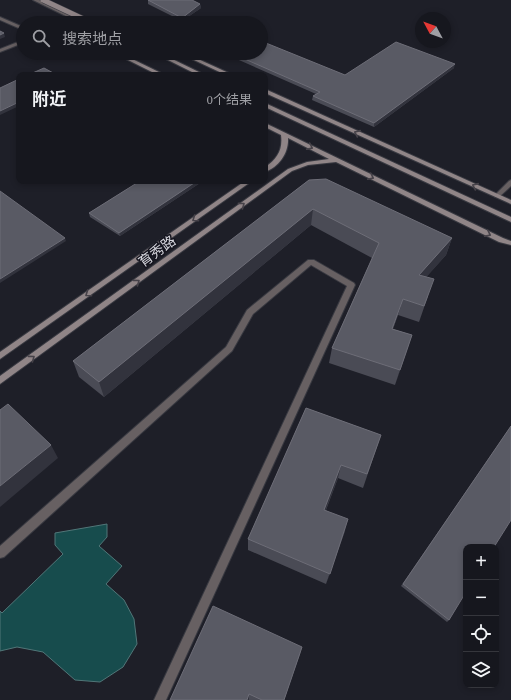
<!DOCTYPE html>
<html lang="zh">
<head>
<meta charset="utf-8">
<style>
	body { margin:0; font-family:"Source Serif 4","Noto Sans SC",serif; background:#23242b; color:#f1f3f6 }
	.controls { position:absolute; right:12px; bottom:12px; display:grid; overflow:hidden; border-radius:8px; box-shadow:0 2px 6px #0003 }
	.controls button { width:36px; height:36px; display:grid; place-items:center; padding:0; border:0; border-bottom:1px solid #35363c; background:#16171e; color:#f1f3f6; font:20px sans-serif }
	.compass { position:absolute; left:415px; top:12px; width:36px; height:36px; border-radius:50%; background:#16171e; box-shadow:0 2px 6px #0003; rotate:311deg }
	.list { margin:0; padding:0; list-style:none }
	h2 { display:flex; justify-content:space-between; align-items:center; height:52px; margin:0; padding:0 16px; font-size:17px }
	h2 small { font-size:13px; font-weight:400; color:#9e9fa4 }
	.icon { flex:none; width:22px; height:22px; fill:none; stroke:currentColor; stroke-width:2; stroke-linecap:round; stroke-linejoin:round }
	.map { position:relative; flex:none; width:511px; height:700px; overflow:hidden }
	.search { position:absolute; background:#16171e; box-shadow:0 2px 6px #0003; left:16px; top:16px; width:252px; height:44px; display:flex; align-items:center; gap:10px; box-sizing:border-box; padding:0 14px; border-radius:22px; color:#9e9fa4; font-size:15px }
	.panel { position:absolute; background:#16171e; box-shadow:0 2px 6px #0003; left:16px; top:72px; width:252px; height:112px; border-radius:8px }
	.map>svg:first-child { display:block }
	.water { fill:#174c4d; stroke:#517678 }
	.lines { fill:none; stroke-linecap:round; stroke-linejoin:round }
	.lane-casing { stroke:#383941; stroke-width:2 }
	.street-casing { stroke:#383941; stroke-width:2 }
	.secondary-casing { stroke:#383941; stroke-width:2 }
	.lane { fill:#676062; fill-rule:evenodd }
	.street { fill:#676062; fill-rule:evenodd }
	.secondary { fill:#908587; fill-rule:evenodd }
	.secondary-bridge-casing { stroke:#383941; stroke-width:6; stroke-linecap:butt }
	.secondary-bridge { stroke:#908587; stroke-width:5 }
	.wall { fill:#4a4b55 }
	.shaded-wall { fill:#32333d }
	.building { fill:#595a64; stroke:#6d6d77 }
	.oneway { stroke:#464249 }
	.labels { text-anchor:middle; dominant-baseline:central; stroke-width:3; stroke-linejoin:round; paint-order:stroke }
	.street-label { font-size:14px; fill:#d7d7de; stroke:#15151f }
</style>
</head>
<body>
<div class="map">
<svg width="511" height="700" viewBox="0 0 511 700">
	<rect width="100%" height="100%" fill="#1e1f28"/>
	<polygon class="water" points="107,524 107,537 99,546 122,566 106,584 124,600 134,619 137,644 123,667 100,682 75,680 43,652 17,647 0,651 0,611 2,613 63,554 55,545 55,533"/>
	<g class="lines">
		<g class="lane-casing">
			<g id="lane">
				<polygon points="0,17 23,27 23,30 0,20"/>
				<polygon points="23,40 23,43 0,52 0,49"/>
				<polygon points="511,180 511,186 499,197 495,197 495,195 509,181"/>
				<polygon points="308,260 314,260 354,283 355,285 166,700 154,700 347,286 311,265 253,314 232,351 4,557 0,558 0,546 226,347 247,310"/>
			</g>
		</g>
		<g class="street-casing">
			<polygon id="street" points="33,0 39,0 76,18 72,19"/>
		</g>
		<g class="secondary-casing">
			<g id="secondary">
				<polygon points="72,17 115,22 117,23 104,23 74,19 72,18"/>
				<polygon points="114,53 120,53 165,75 158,75"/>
				<polygon points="154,53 160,53 205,75 198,75"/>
				<polygon points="179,53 185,53 233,75 226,75"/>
				<polygon points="265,89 511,200 511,204 265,93"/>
				<polygon points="265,103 511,217 511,222 265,107"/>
				<path d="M265,123L503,238L511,241V245L499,242L336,162L308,165L292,171L0,384V376L288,169L307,162L329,159L288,138C289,153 279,167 265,172V167C277,159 283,150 281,135L265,127Z"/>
				<polygon points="245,181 252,181 0,359 0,352"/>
			</g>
		</g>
		<use href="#lane" class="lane"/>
		<use href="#street" class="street"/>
		<use href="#secondary" class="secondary"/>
		<g class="secondary-bridge-casing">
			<polyline id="secondary-bridge" points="43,0 92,23"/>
		</g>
		<use href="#secondary-bridge" class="secondary-bridge"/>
	</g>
	<g class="wall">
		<polygon points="148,0 200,4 201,8 182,21 148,4"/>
		<polygon points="223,53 261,53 345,75 454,68 374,127 312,100 313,96 316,94"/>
		<polygon points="309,180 452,238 446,255 426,277 428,296 419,322 398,315 393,329 412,335 395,385 329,363 332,348 372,258 311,225 104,397 79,377 73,361"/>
		<polygon points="140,181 203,181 120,236 90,217 89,213"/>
		<polygon points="306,408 381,435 363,488 338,478 326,510 345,531 326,584 248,550 248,539"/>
		<polygon points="511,426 449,620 447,622 401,586"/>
		<polygon points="302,647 300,654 284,700 170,700"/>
	</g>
	<g class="shaded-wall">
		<polygon points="200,4 201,8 182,21 182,18"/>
		<polygon points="4,33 5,37 0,39 0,35"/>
		<polygon points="455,64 454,68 374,127 374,123"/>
		<polygon points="19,102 19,106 0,115 0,111"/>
		<polygon points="197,181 203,181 120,236 119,233"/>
		<polygon points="313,209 311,225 104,397 99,382"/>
		<polygon points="65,238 66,241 0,283 0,279"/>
		<polygon points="452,238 446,255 414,291 419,275"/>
		<polygon points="403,299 398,315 387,345 392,329"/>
		<polygon points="412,335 407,351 395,385 400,370"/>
		<polygon points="51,445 58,458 0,507 0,486"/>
		<polygon points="341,465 338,478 321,522 324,510"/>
		<polygon points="348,519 345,531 326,584 330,574"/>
		<polygon points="302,647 300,654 284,700"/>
		<polygon points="249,694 249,700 247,700"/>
	</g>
	<g class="building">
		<polygon points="148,0 192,0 200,4 182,18"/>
		<polygon points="0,31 4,33 0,35"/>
		<polygon points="261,41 345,75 396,42 455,64 374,123 313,96 320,92 231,53 261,53"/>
		<polygon points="44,68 57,75 28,75"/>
		<polygon points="19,79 19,102 0,111 0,88"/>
		<polygon points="326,179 452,238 419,275 434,279 424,306 403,299 392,329 412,335 400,370 332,348 379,243 313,209 99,382 73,361 309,180"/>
		<polygon points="140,181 197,181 119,233 89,213"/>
		<polygon points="0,191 65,238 0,279"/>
		<polygon points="8,404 51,445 0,486 0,410"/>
		<polygon points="306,408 381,435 367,474 341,465 324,510 348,519 330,574 248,539"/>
		<polygon points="511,426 511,520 494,547 466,547 466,592 449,620 403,584"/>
		<polygon points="213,606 302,647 284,700 262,700 249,694 247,700 170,700"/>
	</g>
	<defs><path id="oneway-chevron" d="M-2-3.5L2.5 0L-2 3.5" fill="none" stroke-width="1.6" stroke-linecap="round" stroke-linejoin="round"/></defs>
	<g class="oneway">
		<use href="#oneway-chevron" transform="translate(357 133) rotate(-156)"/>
		<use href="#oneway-chevron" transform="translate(310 147) rotate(26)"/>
		<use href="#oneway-chevron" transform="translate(371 177) rotate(26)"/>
		<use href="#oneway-chevron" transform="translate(475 186) rotate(-156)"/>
		<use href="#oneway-chevron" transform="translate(242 205) rotate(-36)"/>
		<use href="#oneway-chevron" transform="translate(195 219) rotate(145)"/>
		<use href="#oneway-chevron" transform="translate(488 234) rotate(26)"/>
		<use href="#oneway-chevron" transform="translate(137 282) rotate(-36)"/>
		<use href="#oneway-chevron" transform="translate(88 294) rotate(145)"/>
		<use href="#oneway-chevron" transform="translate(32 358) rotate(-36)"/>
	</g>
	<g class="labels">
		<g class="street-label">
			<text transform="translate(157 251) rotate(-36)">育秀路</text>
		</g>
	</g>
</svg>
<div class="controls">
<button>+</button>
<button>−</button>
<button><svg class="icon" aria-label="locate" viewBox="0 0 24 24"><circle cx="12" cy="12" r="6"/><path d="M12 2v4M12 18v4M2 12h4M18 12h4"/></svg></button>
<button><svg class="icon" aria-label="layers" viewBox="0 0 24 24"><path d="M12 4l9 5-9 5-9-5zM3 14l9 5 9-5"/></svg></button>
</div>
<svg class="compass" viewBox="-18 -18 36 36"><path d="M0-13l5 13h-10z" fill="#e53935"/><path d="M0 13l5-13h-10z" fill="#9e9fa4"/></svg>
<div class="search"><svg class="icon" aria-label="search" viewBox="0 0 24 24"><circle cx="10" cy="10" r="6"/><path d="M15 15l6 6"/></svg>搜索地点</div>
<section class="panel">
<h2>附近<small>0个结果</small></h2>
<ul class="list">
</ul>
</section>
</div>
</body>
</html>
